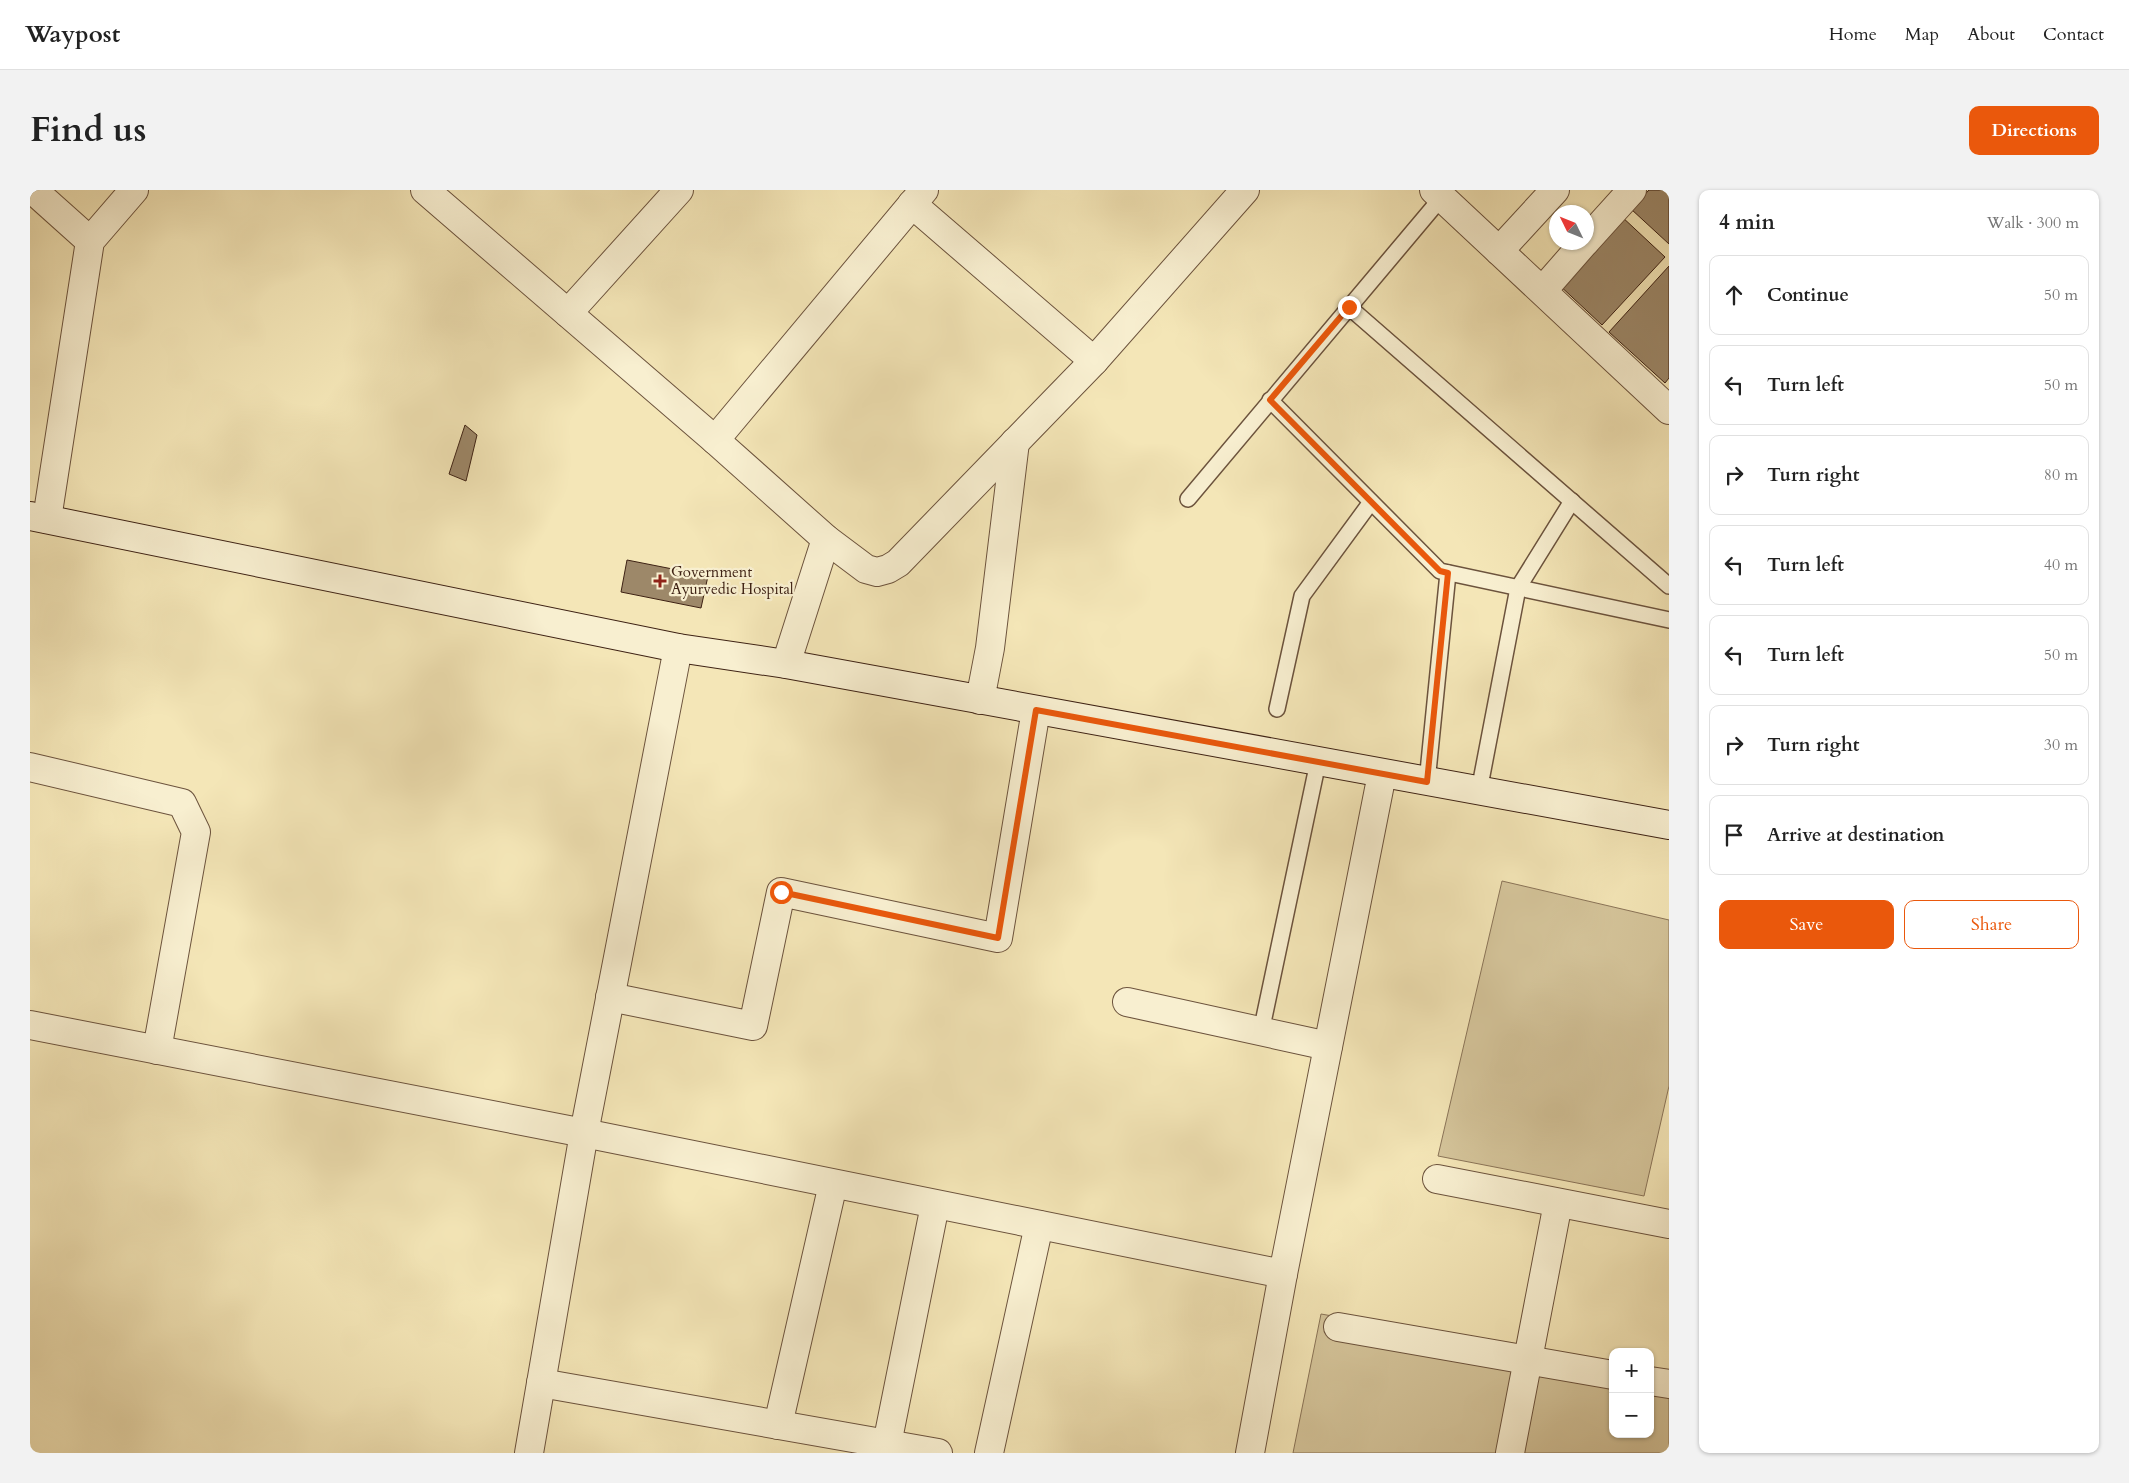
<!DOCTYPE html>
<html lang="en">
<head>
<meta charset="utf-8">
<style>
	body { margin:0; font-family:Cardo,serif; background:#f2f2f2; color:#222 }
	.controls { position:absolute; right:15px; bottom:15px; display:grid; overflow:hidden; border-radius:10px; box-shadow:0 1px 4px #0004 }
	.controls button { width:45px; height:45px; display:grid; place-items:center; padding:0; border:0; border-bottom:1px solid #e0e0e0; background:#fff; color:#222; font:25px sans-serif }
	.compass { position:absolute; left:1519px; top:15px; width:45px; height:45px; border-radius:50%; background:#fff; box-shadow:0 1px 4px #0004; rotate:313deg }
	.stop { position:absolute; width:15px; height:15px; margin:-11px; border:4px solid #ea580c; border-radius:50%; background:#fff }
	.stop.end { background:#ea580c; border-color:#fff; box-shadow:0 1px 5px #0008 }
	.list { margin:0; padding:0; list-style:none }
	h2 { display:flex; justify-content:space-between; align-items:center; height:65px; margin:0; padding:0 20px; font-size:21px }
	h2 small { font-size:16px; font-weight:400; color:#767676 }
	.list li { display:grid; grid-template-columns:32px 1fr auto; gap:15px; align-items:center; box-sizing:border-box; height:80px; margin:0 10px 10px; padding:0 10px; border:1px solid #e0e0e0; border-radius:10px }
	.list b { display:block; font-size:19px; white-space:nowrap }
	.list em { font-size:16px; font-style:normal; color:#767676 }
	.actions { display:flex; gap:10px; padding:15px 20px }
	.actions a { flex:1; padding:11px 0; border:1px solid #ea580c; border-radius:10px; text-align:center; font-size:18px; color:#ea580c }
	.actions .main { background:#ea580c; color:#fff }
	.icon { flex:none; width:28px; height:28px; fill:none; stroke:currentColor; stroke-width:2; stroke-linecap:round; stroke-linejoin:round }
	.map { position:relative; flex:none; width:1639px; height:1263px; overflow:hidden; border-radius:10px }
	header { display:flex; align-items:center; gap:30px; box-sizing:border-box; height:70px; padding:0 25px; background:#fff; border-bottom:1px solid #e0e0e0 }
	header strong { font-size:24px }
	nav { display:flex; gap:28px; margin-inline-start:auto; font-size:18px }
	.intro { display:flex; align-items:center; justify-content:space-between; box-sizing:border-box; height:120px; padding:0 30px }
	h1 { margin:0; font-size:35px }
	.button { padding:12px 22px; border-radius:10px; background:#ea580c; color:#fff; font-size:18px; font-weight:700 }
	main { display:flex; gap:30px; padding:0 30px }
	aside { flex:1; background:#fff; border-radius:10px; box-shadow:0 1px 4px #0004 }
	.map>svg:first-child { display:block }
	.green { fill:#d5c59b; stroke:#8a7458 }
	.building { fill:#9d8869; stroke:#3e2214 }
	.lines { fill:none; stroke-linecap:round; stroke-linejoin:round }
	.lane-casing { stroke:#6c533d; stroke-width:18 }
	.street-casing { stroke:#6c533d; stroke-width:30 }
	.secondary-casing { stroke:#3e2214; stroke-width:30 }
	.lane { stroke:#f8efd0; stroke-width:15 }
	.street { stroke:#f8efd0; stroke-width:28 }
	.secondary { stroke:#f8efd0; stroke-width:28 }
	.route { stroke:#ea580c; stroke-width:6 }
	.poi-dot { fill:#8f2418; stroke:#f8efd0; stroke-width:2 }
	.labels { text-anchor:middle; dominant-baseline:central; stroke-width:4.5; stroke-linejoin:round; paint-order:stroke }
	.poi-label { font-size:15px; fill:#3e2214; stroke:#f8efd0; text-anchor:start }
</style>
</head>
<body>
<header>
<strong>Waypost</strong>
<nav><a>Home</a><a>Map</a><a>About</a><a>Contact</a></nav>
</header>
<div class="intro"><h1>Find us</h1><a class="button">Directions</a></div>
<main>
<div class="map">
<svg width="1639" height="1263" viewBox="0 0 1639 1263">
	<rect width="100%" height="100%" fill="#f4e6b7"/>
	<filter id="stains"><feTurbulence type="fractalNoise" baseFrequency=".004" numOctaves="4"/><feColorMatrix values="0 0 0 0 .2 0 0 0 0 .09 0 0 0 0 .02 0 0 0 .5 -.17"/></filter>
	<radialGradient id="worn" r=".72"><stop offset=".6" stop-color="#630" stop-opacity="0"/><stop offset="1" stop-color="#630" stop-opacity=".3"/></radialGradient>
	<g class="green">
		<polygon points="1472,691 1639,730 1639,896 1614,1006 1408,966"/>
		<polygon points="1291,1124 1583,1175 1583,1244 1620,1244 1620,1181 1639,1184 1639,1263 1263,1263"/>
	</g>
	<g class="building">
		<polygon points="1619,0 1639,0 1639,54 1601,19"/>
		<polygon points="1590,25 1635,67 1572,135 1527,93"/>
		<polygon points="1639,76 1639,188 1635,193 1579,142"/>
		<polygon points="435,235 447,245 436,291 419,284"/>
		<polygon points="597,370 678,386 671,418 591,402"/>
	</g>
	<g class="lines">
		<g class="lane-casing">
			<g id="lane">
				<polyline points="1319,117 1639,396"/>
				<polyline points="1240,210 1410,381 1639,430"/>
				<polyline points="1158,309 1412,7"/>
				<polyline points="1247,519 1272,406 1341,312"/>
				<polyline points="1397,592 1418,383"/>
				<polyline points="1449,601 1488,398 1542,311"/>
				<polyline points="1231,842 1288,572"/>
			</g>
		</g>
		<g class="street-casing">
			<g id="street">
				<polyline points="3,0 60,51"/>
				<polyline points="395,0 685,250 796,349 836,379 847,382 858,379 868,373 1064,171 1215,0"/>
				<polyline points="1404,0 1639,220"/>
				<polyline points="882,14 1064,171"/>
				<polyline points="1556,51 1602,0"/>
				<polyline points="1469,61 1525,0"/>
				<polyline points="1513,100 1555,52"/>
				<polyline points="538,123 649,0"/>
				<polyline points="685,250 894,0"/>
				<polyline points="17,329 60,51 104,0"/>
				<polyline points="756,474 796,349"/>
				<polyline points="950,510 960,458 985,252"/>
				<polyline points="0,577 152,613 166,642 127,860"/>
				<polyline points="580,807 723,836 751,702 968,748 1006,520"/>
				<polyline points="1097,812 1298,856"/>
				<polyline points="0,835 554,943 1253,1084"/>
				<polyline points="1407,989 1639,1034"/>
				<polyline points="1308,1137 1583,1185"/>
				<polyline points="1620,1191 1639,1194"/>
				<polyline points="511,1193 908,1263"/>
				<polyline points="748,1235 803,994"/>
				<polyline points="857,1254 905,1015"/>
				<polyline points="499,1263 554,943 648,458"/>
				<polyline points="959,1263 1009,1035"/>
				<polyline points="1220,1263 1253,1084 1352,584"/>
				<polyline points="1480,1263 1528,1013"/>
			</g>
		</g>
		<g class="secondary-casing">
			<polyline id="secondary" points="0,326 648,458 756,474 1639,635"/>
		</g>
		<use href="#lane" class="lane"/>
		<use href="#street" class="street"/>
		<use href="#secondary" class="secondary"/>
	</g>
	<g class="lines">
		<polyline class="route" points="751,702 968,748 1006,520 1397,592 1418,383 1410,381 1240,210 1319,117"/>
	</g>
	<path class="poi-dot" d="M627.5 383.5h5v5h5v5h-5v5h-5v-5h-5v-5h5z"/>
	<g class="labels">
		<g class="poi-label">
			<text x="641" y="382">Government<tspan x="641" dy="17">Ayurvedic Hospital</tspan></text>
		</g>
	</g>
	<rect width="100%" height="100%" filter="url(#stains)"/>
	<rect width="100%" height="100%" fill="url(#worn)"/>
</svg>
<div class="controls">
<button>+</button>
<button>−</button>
</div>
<svg class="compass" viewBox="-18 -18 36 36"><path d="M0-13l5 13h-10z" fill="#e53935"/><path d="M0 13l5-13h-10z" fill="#767676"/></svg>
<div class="stop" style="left:751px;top:702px"></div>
<div class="stop end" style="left:1319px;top:117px"></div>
</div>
<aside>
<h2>4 min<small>Walk · 300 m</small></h2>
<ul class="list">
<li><svg class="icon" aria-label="ahead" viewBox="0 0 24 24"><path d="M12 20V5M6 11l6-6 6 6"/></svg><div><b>Continue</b></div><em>50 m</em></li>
<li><svg class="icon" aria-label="left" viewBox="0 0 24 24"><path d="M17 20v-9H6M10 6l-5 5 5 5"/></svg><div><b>Turn left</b></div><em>50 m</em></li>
<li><svg class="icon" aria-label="right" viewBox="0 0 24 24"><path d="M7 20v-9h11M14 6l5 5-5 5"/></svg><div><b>Turn right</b></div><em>80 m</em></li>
<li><svg class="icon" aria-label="left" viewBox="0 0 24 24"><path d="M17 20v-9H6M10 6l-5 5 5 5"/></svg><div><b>Turn left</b></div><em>40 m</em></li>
<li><svg class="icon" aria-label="left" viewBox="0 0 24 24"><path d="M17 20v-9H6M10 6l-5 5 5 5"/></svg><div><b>Turn left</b></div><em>50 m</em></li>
<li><svg class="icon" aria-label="right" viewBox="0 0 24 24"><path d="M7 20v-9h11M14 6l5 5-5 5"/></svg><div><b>Turn right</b></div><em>30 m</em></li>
<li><svg class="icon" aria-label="arrive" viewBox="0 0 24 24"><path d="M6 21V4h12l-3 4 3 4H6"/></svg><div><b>Arrive at destination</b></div></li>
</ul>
<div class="actions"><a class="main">Save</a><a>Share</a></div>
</aside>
</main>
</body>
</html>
